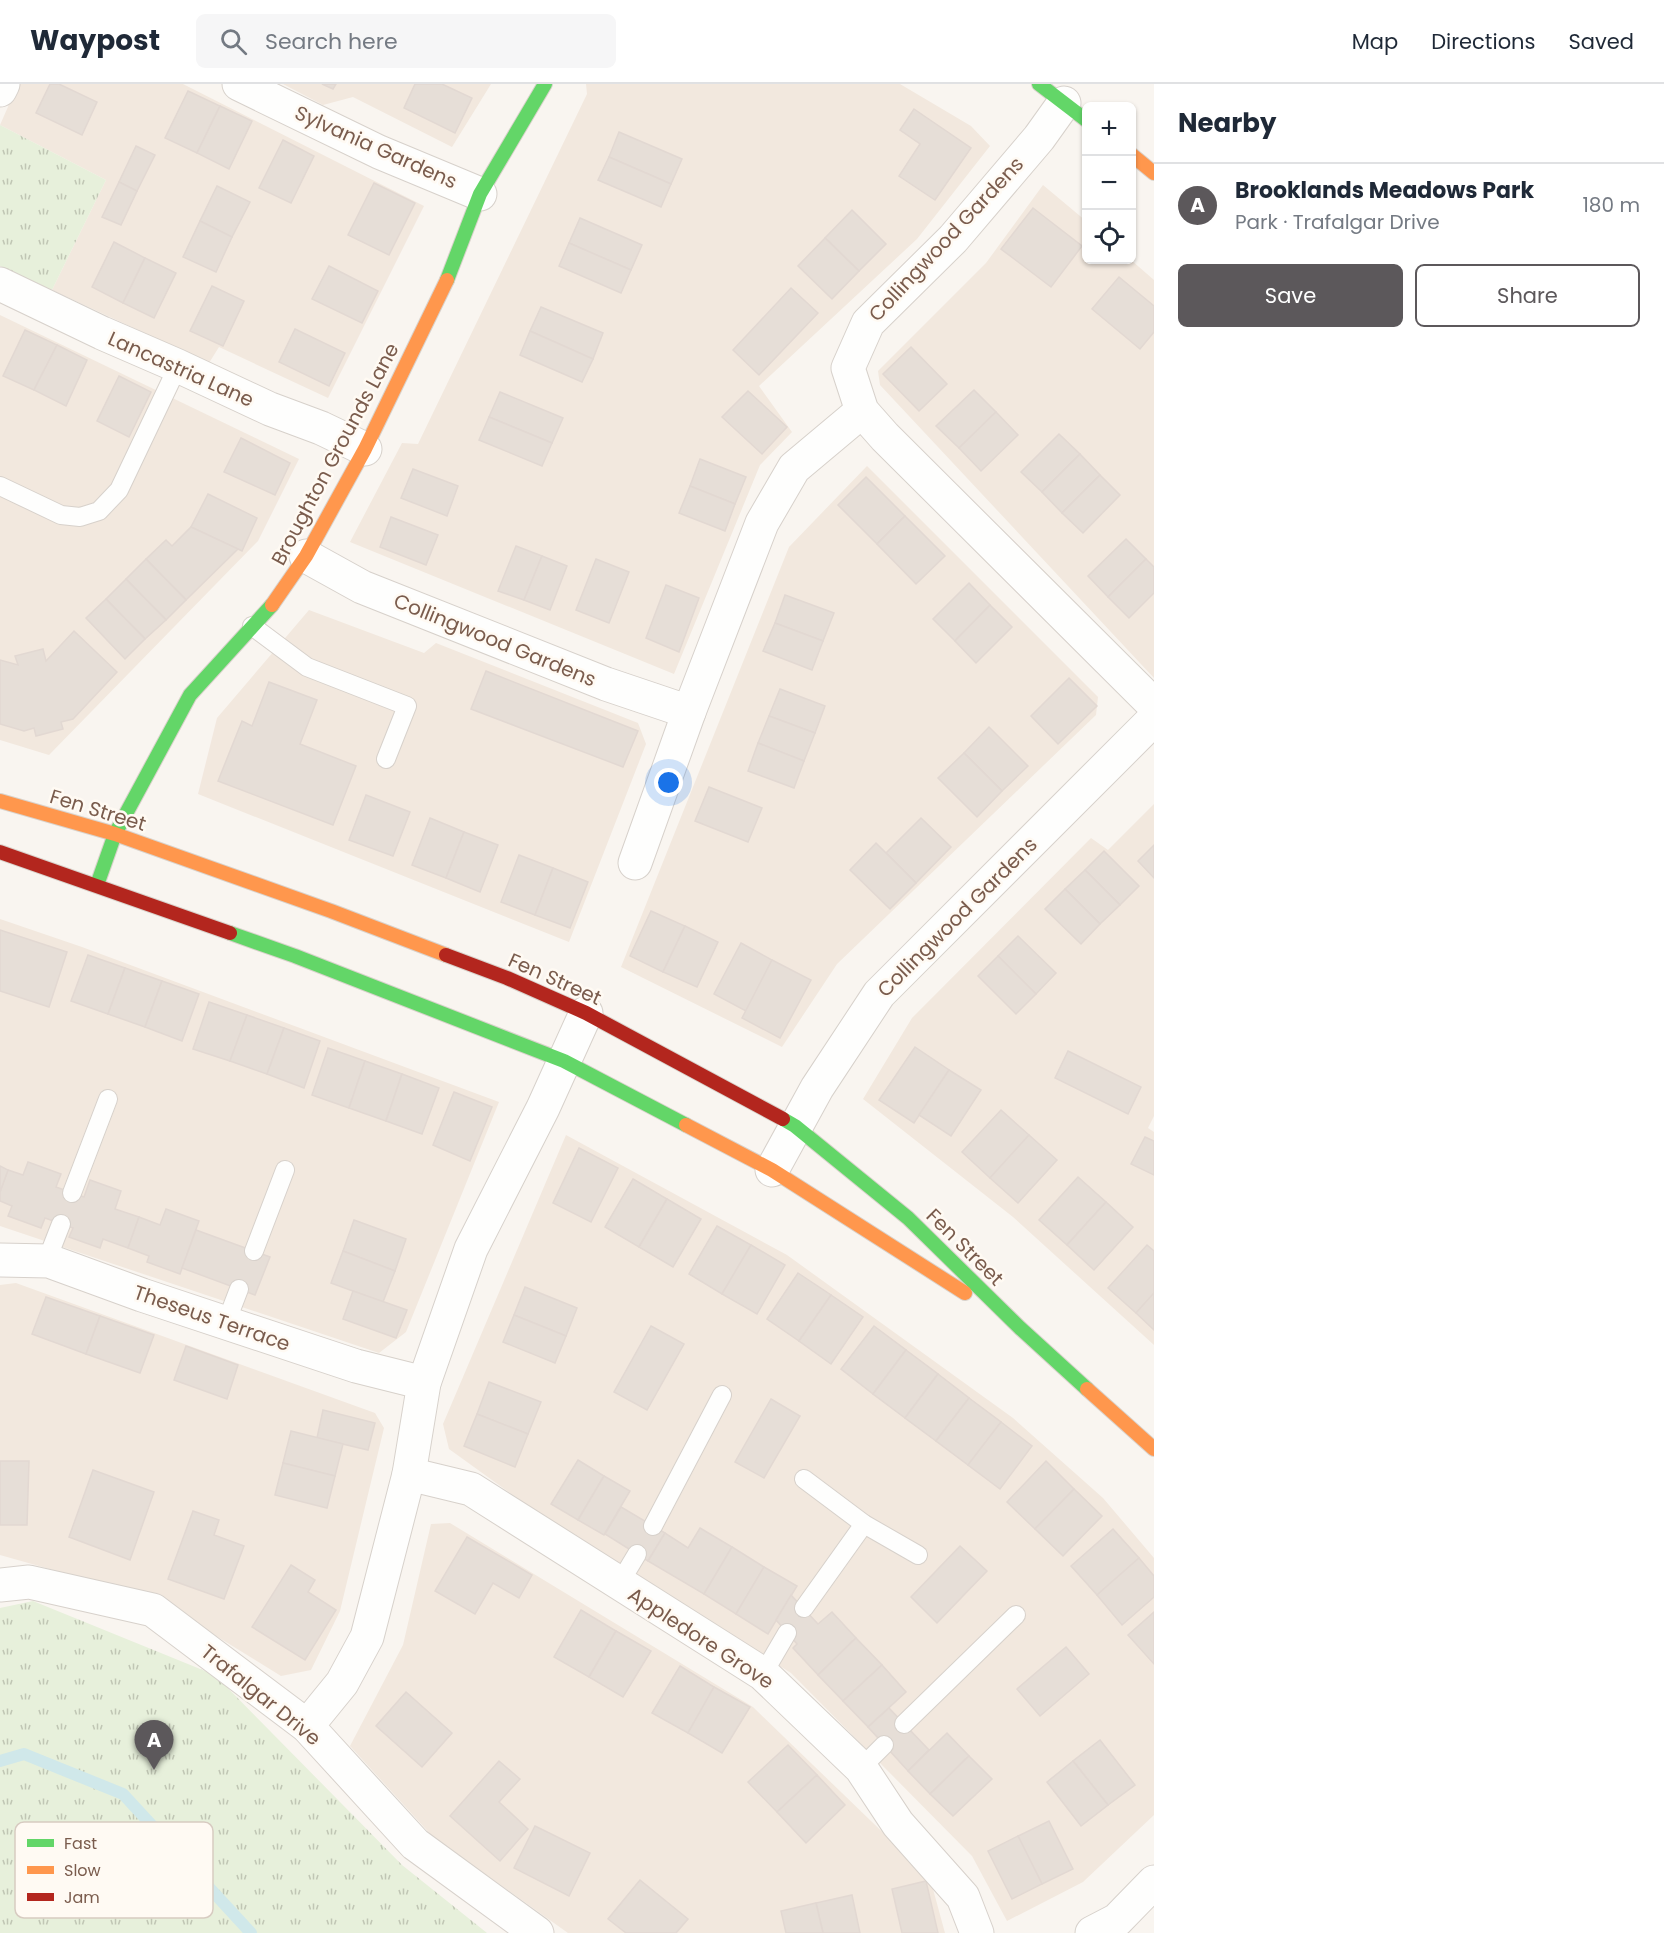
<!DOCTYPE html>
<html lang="en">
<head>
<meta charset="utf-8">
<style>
	body { margin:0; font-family:Poppins,sans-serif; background:#f6f6f7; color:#1f2937 }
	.controls { position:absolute; right:18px; top:18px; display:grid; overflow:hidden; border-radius:9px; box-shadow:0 2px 4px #0004 }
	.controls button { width:54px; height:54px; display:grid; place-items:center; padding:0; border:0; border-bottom:2px solid #e0e1e3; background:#fff; color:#1f2937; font:30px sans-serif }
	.you { position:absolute; left:669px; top:699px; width:21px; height:21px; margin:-15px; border:4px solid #fff; border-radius:50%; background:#1a73e8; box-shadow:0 0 0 9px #1a73e833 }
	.badge { display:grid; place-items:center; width:39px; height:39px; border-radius:50%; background:#5c585b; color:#fff; font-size:20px; font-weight:700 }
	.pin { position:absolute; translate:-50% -50px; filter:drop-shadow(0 2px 3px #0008) }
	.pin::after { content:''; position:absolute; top:32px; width:21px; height:18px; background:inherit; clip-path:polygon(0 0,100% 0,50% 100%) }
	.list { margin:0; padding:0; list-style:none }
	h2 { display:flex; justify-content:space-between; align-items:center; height:78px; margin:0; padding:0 24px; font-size:26px }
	h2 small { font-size:20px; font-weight:400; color:#747a83 }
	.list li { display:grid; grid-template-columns:39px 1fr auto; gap:18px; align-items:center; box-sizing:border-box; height:84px; padding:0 24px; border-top:2px solid #e0e1e3 }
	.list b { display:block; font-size:22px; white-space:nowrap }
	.list p { margin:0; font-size:20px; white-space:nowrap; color:#747a83 }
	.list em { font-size:20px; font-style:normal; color:#747a83 }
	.actions { display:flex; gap:12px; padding:18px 24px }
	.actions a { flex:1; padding:14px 0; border:2px solid #5c585b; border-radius:9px; text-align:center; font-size:21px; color:#5c585b }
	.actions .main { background:#5c585b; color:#fff }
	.icon { flex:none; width:33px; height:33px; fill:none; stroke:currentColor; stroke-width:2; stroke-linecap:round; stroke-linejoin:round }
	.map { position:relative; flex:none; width:1154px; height:1849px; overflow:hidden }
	header { display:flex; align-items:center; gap:36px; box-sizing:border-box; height:84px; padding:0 30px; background:#fff; border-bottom:2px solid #e0e1e3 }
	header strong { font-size:28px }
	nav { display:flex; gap:33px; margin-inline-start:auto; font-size:21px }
	.search { width:420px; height:54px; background:#f6f6f7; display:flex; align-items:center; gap:15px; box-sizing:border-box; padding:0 21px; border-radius:9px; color:#747a83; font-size:22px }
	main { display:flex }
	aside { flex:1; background:#fff }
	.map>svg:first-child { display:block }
	.residential { fill:#f2e8de }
	.park { fill:url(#park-tufts) }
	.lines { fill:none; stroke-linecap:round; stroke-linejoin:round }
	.stream { stroke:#d0e8ea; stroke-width:12 }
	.building { fill:#e6ded7; stroke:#e2d8d2; stroke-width:1.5 }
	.lane-casing { stroke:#d7d1cb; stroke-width:20 }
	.street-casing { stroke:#d7d1cb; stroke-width:35 }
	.fast-casing { stroke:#d9d2cb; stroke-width:16 }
	.slow-casing { stroke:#d9d2cb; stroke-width:16 }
	.jam-casing { stroke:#d9d2cb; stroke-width:16 }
	.lane { stroke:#fefefd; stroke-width:18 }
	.street { stroke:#fefefd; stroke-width:33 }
	.fast { stroke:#63d668; stroke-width:14 }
	.slow { stroke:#ff974d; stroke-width:14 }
	.jam { stroke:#b3261e; stroke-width:14 }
	.labels { text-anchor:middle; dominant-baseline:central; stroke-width:5; stroke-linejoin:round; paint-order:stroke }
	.street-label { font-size:20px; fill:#7a5c4d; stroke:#fffaf3 }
	.key { fill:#fffaf3; stroke:#d7cbc1; stroke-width:1.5 }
	.key-label { font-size:16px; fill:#7a5c4d }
</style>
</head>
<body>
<header>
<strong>Waypost</strong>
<div class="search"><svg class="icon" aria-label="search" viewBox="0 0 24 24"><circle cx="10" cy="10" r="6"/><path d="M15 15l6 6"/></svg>Search here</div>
<nav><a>Map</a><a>Directions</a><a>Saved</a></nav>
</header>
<main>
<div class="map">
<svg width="1154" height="1849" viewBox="0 0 1154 1849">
	<defs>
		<pattern id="park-tufts" width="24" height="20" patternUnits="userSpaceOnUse" patternTransform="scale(1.5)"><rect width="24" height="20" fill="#e7f0db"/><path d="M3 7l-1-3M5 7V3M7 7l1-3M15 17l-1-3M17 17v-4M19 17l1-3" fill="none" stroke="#c0c6b4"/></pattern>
	</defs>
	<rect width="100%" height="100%" fill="#f9f5f0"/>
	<g class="residential">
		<polygon points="18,0 183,0 424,122 328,314 219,263 209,279 52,206 106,96 0,41"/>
		<polygon points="283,0 491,0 452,63 353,13 323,21"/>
		<polygon points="586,0 900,0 971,42 990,62 917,155 759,302 792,348 760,381 674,590 350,458 402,359 418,360 587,10"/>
		<polygon points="1043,101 1086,137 1086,176 1131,176 1154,196 1154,594 880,301 878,287 986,179"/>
		<polygon points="0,231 299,375 258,457 49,671 0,656"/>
		<polygon points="867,382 1098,613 1096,631 837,880 782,963 621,883 789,463"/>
		<polygon points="309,526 424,569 436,559 638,639 646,660 569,858 198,710 217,634"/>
		<polygon points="1154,720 1154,1032 1148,1044 1154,1048 1154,1261 1013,1133 863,1015 912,934 1091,754 1108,766"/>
		<polygon points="0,835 82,863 499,1018 406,1248 379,1269 0,1142"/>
		<polygon points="566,1051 787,1171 1013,1334 1103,1414 1154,1474 1154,1731 1083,1798 1007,1837 972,1772 791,1589 546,1435 449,1365 443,1340"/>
		<polygon points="16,1199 375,1329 384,1344 340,1527 311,1586 281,1592 156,1515 0,1471 0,1201"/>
		<polygon points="450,1439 753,1623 930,1794 945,1849 568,1849 433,1753 350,1662 403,1561 431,1440"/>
	</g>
	<g class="park">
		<polygon points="0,41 106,96 52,206 0,182"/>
		<polygon points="33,1517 215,1591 402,1781 487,1849 0,1849 0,1524"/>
	</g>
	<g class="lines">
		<polyline class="stream" points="0,1677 24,1670 123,1710 251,1849"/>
	</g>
	<g class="building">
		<polygon points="50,0 59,0 97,18 82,51 36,29"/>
		<polygon points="322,0 336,0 333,5"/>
		<polygon points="415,0 442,0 472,14 455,49 404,24"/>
		<polygon points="188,7 220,22 197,69 165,54"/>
		<polygon points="220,22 252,37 229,85 197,69"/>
		<polygon points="914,25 971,64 935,116 899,92 920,60 900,46"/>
		<polygon points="619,48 682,75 671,100 609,73"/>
		<polygon points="283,56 314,72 291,119 259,104"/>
		<polygon points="136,62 155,71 137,107 119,98"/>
		<polygon points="609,73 671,100 661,123 598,96"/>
		<polygon points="119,98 137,107 121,141 102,133"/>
		<polygon points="374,99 415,119 389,171 348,151"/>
		<polygon points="217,102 250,118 232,153 200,137"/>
		<polygon points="1033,124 1082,162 1051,203 1001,165"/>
		<polygon points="852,126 886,160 859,187 825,154"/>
		<polygon points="580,134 642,161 631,186 569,159"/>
		<polygon points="200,137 232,153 216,188 183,173"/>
		<polygon points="825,154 859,187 832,215 798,182"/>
		<polygon points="114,158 145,174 123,219 92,203"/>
		<polygon points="569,159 631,186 621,209 559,182"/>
		<polygon points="145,174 176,189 154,234 123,219"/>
		<polygon points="329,182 378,207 362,239 312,215"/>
		<polygon points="1119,193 1154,222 1154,248 1140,265 1092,225"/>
		<polygon points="212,202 244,217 223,262 190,247"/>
		<polygon points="791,204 818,229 759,291 733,266"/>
		<polygon points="541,223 603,249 593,275 530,247"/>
		<polygon points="295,245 345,269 329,302 279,278"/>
		<polygon points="25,246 57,261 34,306 3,292"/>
		<polygon points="530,247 593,275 582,298 520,271"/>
		<polygon points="57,261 87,276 66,322 34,306"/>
		<polygon points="911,263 947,300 919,327 883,290"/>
		<polygon points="119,292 151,308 129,353 97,337"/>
		<polygon points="974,306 996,328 959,364 936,342"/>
		<polygon points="748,307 787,343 762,370 722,333"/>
		<polygon points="500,308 563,334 552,359 489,333"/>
		<polygon points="996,328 1018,351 981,387 959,364"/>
		<polygon points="489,333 552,359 542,382 479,356"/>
		<polygon points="1059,350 1080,370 1042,408 1021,388"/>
		<polygon points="241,354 290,379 275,411 224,388"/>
		<polygon points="1080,370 1100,391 1062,429 1042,408"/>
		<polygon points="700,375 746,393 735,420 690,402"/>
		<polygon points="413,385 458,402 447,432 401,414"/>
		<polygon points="1100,391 1120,411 1083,449 1062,429"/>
		<polygon points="866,393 905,432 877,460 838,421"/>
		<polygon points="690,402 735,420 725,447 679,429"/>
		<polygon points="208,410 257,434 242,467 191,443"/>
		<polygon points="905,432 945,472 916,500 877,460"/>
		<polygon points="391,433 438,451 426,481 380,463"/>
		<polygon points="191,443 238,465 186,516 146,475 166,456 172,462"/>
		<polygon points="1126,455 1146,475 1108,513 1088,492"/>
		<polygon points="516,462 542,472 524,516 498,507"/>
		<polygon points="542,472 567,482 550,526 524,516"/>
		<polygon points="146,475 186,516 166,536 126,495"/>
		<polygon points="596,475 629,488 609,539 576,526"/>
		<polygon points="1146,475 1154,483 1154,509 1129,534 1108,513"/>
		<polygon points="126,495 166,536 145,555 106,515"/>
		<polygon points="969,499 990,521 955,557 933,535"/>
		<polygon points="666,501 699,514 679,568 646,554"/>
		<polygon points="785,511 834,529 823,557 775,539"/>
		<polygon points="106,515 145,555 125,575 86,534"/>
		<polygon points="990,521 1012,543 976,579 955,557"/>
		<polygon points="775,539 823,557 812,586 763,567"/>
		<polygon points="74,547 117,588 73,635 61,638 63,645 36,652 34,644 24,647 0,640 0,576 18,581 15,572 43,565 46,577"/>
		<polygon points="486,587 638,647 623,683 471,625"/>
		<polygon points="1069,594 1097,622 1058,660 1031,632"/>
		<polygon points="269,598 317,616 300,660 356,682 333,741 218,697 242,637 252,642"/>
		<polygon points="780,605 825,622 815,649 769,632"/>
		<polygon points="769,632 815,649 804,677 758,659"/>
		<polygon points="989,643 1028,682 1002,707 964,669"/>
		<polygon points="758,659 804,677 794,704 748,687"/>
		<polygon points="964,669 1002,707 977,733 938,694"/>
		<polygon points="709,703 762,724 748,758 695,737"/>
		<polygon points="366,711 410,728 393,772 349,756"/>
		<polygon points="430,734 464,748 446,794 412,781"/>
		<polygon points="921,734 951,763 916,799 886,769"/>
		<polygon points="464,748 498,761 480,808 446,794"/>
		<polygon points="876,759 916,799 890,825 850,786"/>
		<polygon points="1154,761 1154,794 1138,777"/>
		<polygon points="1104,767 1139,802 1120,821 1085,786"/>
		<polygon points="519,771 553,784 535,831 501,818"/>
		<polygon points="553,784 588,798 570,844 535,831"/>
		<polygon points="1085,786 1120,821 1100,840 1065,805"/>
		<polygon points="1065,805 1100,840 1081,860 1045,825"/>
		<polygon points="651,827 685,842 663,888 630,872"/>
		<polygon points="685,842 718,858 697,903 663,888"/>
		<polygon points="0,846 67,868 49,923 0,907"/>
		<polygon points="1018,852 1056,889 1036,910 998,872"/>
		<polygon points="741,859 772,876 746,927 714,910"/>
		<polygon points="88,871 125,884 108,930 71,917"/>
		<polygon points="998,872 1036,910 1016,930 978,892"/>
		<polygon points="772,876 811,896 780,954 742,934"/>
		<polygon points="125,884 162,897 145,943 108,930"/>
		<polygon points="162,897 199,910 182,957 145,943"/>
		<polygon points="209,918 247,931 230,977 193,965"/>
		<polygon points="247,931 284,944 267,990 230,977"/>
		<polygon points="284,944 320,957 304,1004 267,990"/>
		<polygon points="915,963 949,986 914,1039 879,1016"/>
		<polygon points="328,964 365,977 349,1024 312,1011"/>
		<polygon points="1068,967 1141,1003 1128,1030 1055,994"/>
		<polygon points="365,977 402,990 386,1037 349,1024"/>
		<polygon points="949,986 981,1006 951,1052 919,1031"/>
		<polygon points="402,990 439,1004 422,1050 386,1037"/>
		<polygon points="454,1008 492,1023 470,1077 433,1061"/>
		<polygon points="1001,1026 1029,1051 990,1094 962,1068"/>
		<polygon points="1029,1051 1057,1076 1018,1119 990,1094"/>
		<polygon points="1145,1053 1154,1057 1154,1091 1131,1080"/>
		<polygon points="579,1064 618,1084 591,1138 553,1119"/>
		<polygon points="28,1078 61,1090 56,1103 84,1113 90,1096 121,1107 115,1125 139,1133 128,1164 103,1155 100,1164 69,1153 73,1144 45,1134 41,1144 8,1132 12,1122 0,1117 0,1108 8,1086 23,1091"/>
		<polygon points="0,1082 8,1086 0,1108"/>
		<polygon points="1078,1093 1106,1118 1067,1161 1039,1136"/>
		<polygon points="633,1095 667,1115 639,1163 605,1143"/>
		<polygon points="667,1115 701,1135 673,1183 639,1163"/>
		<polygon points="1106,1118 1133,1143 1094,1186 1067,1161"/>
		<polygon points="166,1125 199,1137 180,1190 147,1178 149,1172 128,1164 139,1133 160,1141"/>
		<polygon points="354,1136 406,1155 395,1187 343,1167"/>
		<polygon points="717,1142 751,1161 722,1210 689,1190"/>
		<polygon points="196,1146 270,1173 255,1211 182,1184"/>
		<polygon points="751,1161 785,1181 757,1230 722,1210"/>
		<polygon points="1147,1161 1154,1167 1154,1209 1136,1229 1108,1204"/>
		<polygon points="343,1167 395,1187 383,1218 331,1199"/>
		<polygon points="798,1189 831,1211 799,1257 767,1235"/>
		<polygon points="525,1203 577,1224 566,1252 514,1231"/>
		<polygon points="353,1207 407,1226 396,1254 343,1235"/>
		<polygon points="1154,1209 1154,1246 1136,1229"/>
		<polygon points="831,1211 863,1233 831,1280 799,1257"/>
		<polygon points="46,1213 100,1232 86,1270 32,1250"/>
		<polygon points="514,1231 566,1252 555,1279 503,1258"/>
		<polygon points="100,1232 154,1251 140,1289 86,1270"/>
		<polygon points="651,1242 684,1260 647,1326 614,1308"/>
		<polygon points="874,1242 906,1266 873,1310 841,1285"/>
		<polygon points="186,1262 238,1281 227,1315 174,1296"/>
		<polygon points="906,1266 938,1290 905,1334 873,1310"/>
		<polygon points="938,1290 969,1314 936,1357 905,1334"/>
		<polygon points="489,1298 541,1318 528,1350 477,1330"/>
		<polygon points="969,1314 1001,1338 968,1381 936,1357"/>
		<polygon points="771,1315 800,1332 764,1394 735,1378"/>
		<polygon points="323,1326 375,1339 368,1366 317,1354"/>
		<polygon points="477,1330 528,1350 515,1383 464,1362"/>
		<polygon points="1001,1338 1032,1362 1000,1405 968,1381"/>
		<polygon points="291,1347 343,1360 335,1392 283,1379"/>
		<polygon points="578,1376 604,1392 578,1436 551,1420"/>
		<polygon points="0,1377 29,1377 27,1441 0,1441"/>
		<polygon points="1046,1377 1074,1405 1035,1445 1007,1418"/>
		<polygon points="283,1379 335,1392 327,1424 275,1411"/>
		<polygon points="93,1386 154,1408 130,1476 69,1453"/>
		<polygon points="604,1392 630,1407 604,1451 578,1436"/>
		<polygon points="1074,1405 1102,1432 1063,1472 1035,1445"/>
		<polygon points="621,1423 665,1449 648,1477 605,1450"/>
		<polygon points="193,1427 219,1436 214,1451 244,1462 224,1515 168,1495"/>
		<polygon points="700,1444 732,1463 704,1510 648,1477 665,1449 688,1464"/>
		<polygon points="1113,1445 1139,1474 1097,1511 1071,1482"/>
		<polygon points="467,1453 532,1491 519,1514 493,1499 475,1530 435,1507"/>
		<polygon points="960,1462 987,1487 937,1539 911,1513"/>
		<polygon points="732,1463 764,1483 736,1530 704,1510"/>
		<polygon points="1139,1474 1154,1492 1154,1513 1122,1541 1097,1511"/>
		<polygon points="291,1481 315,1496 308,1508 336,1526 305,1576 252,1543"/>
		<polygon points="764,1483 797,1502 768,1550 736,1530"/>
		<polygon points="791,1511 818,1540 832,1528 856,1554 818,1591 793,1564 797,1560 776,1536"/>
		<polygon points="581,1526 616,1547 589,1593 554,1573"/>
		<polygon points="1154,1528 1154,1580 1128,1551"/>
		<polygon points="616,1547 651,1567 623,1613 589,1593"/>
		<polygon points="856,1554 882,1581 843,1617 818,1591"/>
		<polygon points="1066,1563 1089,1590 1040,1632 1017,1605"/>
		<polygon points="882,1581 906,1608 868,1643 843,1617"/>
		<polygon points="680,1582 714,1603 688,1649 652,1629"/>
		<polygon points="714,1603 750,1623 722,1669 688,1649"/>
		<polygon points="406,1608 452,1649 422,1683 376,1642"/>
		<polygon points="889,1624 929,1666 908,1687 868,1643"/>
		<polygon points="947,1649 969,1672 930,1710 908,1687"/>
		<polygon points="1100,1656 1135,1701 1108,1721 1073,1677"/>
		<polygon points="788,1661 817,1691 777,1728 748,1698"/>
		<polygon points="969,1672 992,1695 953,1732 930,1710"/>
		<polygon points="499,1677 520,1695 499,1718 528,1745 500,1777 450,1732"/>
		<polygon points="1073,1677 1108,1721 1081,1742 1047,1698"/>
		<polygon points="817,1691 845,1721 806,1759 777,1728"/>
		<polygon points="1049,1737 1073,1785 1042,1800 1018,1752"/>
		<polygon points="535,1742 590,1769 569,1812 514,1784"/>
		<polygon points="1018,1752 1042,1800 1012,1815 988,1767"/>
		<polygon points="640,1796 688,1835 676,1849 626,1849 608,1835"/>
		<polygon points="926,1797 938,1849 902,1849 892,1805"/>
		<polygon points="852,1811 860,1849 823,1849 816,1819"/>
		<polygon points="816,1819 823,1849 786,1849 781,1827"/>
	</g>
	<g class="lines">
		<g class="lane-casing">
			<g id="lane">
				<polyline points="0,402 61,431 80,433 99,427 119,406 178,282"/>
				<polyline points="252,542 307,583 407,622 386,675"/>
				<polyline points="72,1109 108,1015"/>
				<polyline points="254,1167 285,1086"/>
				<polyline points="49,1177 52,1163 61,1140"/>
				<polyline points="226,1239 239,1205"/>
				<polyline points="804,1395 864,1440 918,1471"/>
				<polyline points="653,1442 722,1311"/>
				<polyline points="619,1500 637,1470"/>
				<polyline points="804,1524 864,1440"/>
				<polyline points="763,1590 787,1549"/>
				<polyline points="904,1640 1016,1531"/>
				<polyline points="861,1684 884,1661"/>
			</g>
		</g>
		<g class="street-casing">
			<g id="street">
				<polyline points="239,0 379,68 480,110"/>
				<polyline points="0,6 3,0"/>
				<polyline points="1064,19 1039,54 953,155 868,239 848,284 862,327 885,353 1154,621"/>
				<polyline points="0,200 102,249 178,282 270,325 321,344 365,365"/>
				<polyline points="306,472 362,503 606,600 689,628"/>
				<polyline points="635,779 689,628 762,439 794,384 862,327"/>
				<polyline points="772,1086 817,1004 879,910 1154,635"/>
				<polyline points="0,1176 49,1177 142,1211 356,1282 424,1299"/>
				<polyline points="409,1390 471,1405 763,1590 861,1684 898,1740 963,1813 977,1849"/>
				<polyline points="0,1501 29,1498 153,1526 307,1642 415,1760 537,1849"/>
				<polyline points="307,1642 342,1599 367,1553 409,1390 424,1299 471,1165 543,1024 586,929"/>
				<polyline points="1092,1849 1117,1836 1154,1798"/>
			</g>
		</g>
		<g class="fast-casing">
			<g id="fast">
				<polyline points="1039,0 1086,36"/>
				<polyline points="447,196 480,110 545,0"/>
				<polyline points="97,801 115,750 190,611 272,521"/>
				<polyline points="230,849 295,872 564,977 686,1041"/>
				<polyline points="783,1035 795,1042 908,1134 1020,1244 1087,1305"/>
			</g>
		</g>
		<g class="slow-casing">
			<g id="slow">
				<polyline points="1132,71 1154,89"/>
				<polyline points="272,521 306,472 365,365 447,196"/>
				<polyline points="0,717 115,750 331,827 446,871"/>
				<polyline points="686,1041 772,1086 965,1209"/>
				<polyline points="1087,1305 1154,1365"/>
			</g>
		</g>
		<g class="jam-casing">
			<g id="jam">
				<polyline points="0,768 230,849"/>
				<polyline points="446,871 507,894 586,929 783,1035"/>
			</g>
		</g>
		<use href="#lane" class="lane"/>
		<use href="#street" class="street"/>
		<use href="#fast" class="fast"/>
		<use href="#slow" class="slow"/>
		<use href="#jam" class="jam"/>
	</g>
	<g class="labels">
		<g class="street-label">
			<text transform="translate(376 63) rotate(24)">Sylvania Gardens</text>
			<text transform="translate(946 155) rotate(-47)">Collingwood Gardens</text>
			<text transform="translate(181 285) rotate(24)">Lancastria Lane</text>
			<text transform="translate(335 370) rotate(-62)">Broughton Grounds Lane</text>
			<text transform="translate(495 556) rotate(22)">Collingwood Gardens</text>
			<text transform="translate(98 726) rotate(17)">Fen Street</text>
			<text transform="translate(957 833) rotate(-45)">Collingwood Gardens</text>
			<text transform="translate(555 895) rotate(24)">Fen Street</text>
			<text transform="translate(965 1163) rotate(45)">Fen Street</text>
			<text transform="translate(212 1234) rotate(19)">Theseus Terrace</text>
			<text transform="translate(701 1554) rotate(33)">Appledore Grove</text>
			<text transform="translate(261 1611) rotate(39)">Trafalgar Drive</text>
		</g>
	</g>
	<rect x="15" y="1738" width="198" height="96" rx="9" class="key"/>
	<rect x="27" y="1755" width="27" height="8" fill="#63d668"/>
	<rect x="27" y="1782" width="27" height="8" fill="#ff974d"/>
	<rect x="27" y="1809" width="27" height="8" fill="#b3261e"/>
	<g class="key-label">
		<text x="64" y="1765">Fast</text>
		<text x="64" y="1792">Slow</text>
		<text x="64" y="1819">Jam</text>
	</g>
</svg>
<div class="controls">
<button>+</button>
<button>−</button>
<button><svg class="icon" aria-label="locate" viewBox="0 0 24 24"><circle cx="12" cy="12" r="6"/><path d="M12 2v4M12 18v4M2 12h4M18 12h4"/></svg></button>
</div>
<div class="you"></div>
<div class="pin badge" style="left:154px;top:1686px">A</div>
</div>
<aside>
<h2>Nearby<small></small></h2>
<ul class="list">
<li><span class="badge">A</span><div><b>Brooklands Meadows Park</b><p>Park · Trafalgar Drive</p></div><em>180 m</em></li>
</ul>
<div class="actions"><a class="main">Save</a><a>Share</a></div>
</aside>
</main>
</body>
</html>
